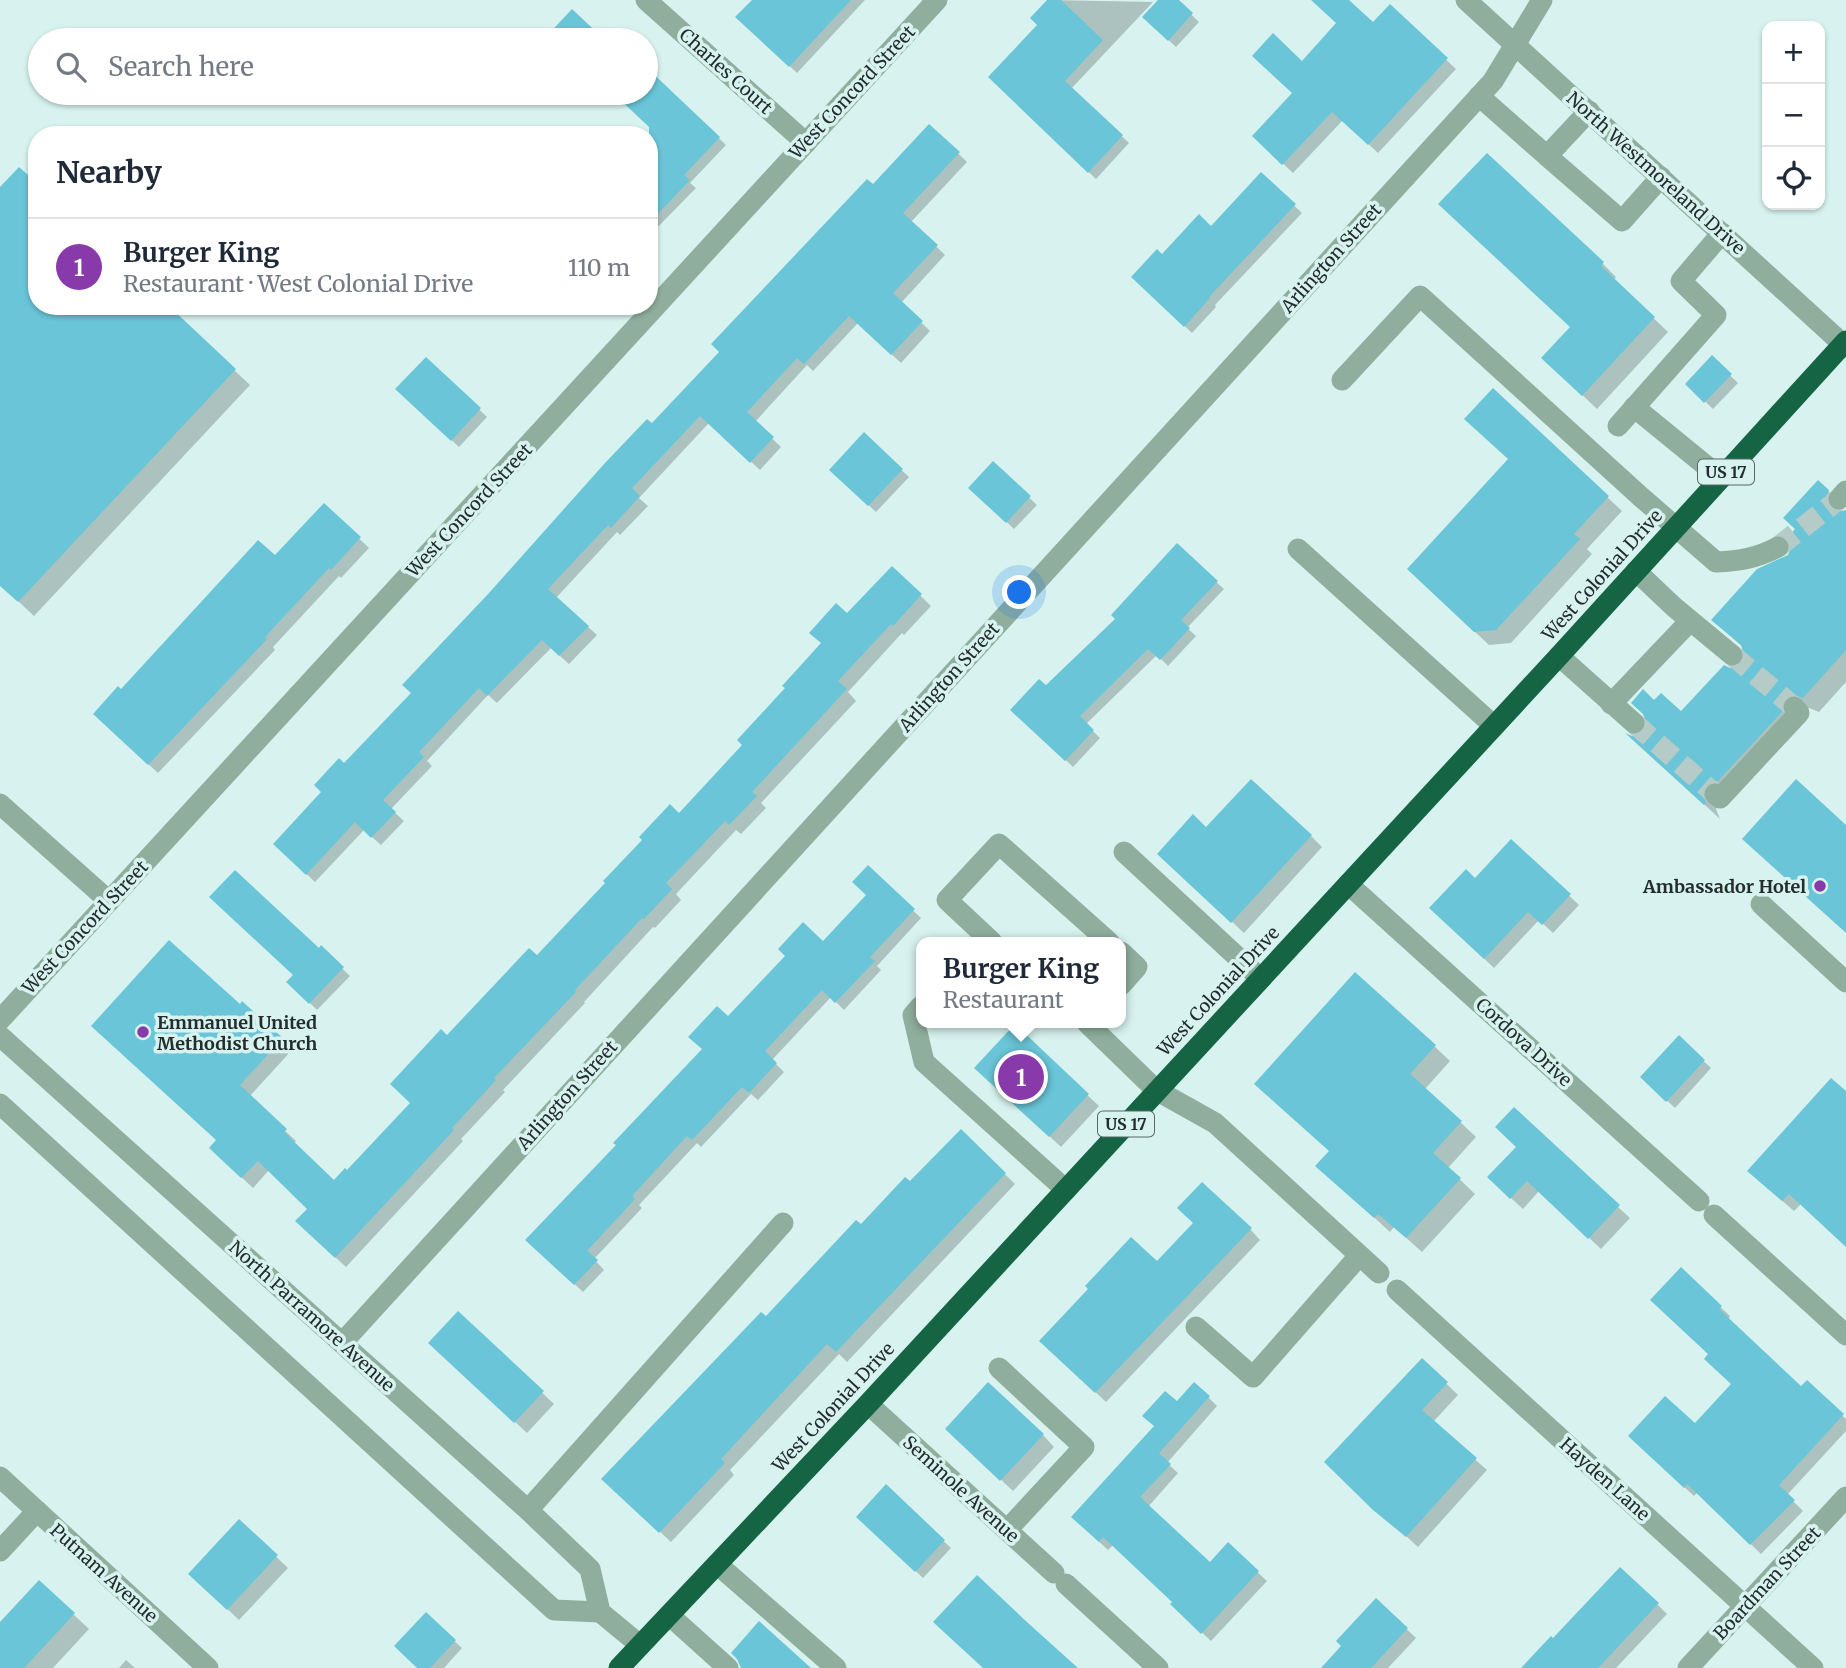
<!DOCTYPE html>
<html lang="en">
<head>
<meta charset="utf-8">
<style>
	body { margin:0; font-family:Merriweather,serif; background:#f2f2f3; color:#1f2937 }
	.controls { position:absolute; right:21px; top:21px; display:grid; overflow:hidden; border-radius:14px; box-shadow:0 2px 5px #0004 }
	.controls button { width:63px; height:63px; display:grid; place-items:center; padding:0; border:0; border-bottom:2px solid #e0e1e3; background:#fff; color:#1f2937; font:35px sans-serif }
	.you { position:absolute; left:1020px; top:593px; width:24px; height:24px; margin:-18px; border:5px solid #fff; border-radius:50%; background:#1a73e8; box-shadow:0 0 0 10px #1a73e833 }
	.badge { display:grid; place-items:center; width:46px; height:46px; border-radius:50%; background:#883aaa; color:#fff; font-size:23px; font-weight:700 }
	.pin { position:absolute; translate:-50% -50%; border:4px solid #fff; box-shadow:0 2px 7px #0006 }
	.popup { position:absolute; left:916px; top:937px; width:210px; height:91px; box-sizing:border-box; display:grid; place-content:center; border-radius:14px; background:#fff; filter:drop-shadow(0 2px 5px #0005); font-size:23px; white-space:nowrap; color:#747a83 }
	.popup b { font-size:26px; color:#1f2937 }
	.popup::after { content:''; position:absolute; left:50%; top:100%; margin-left:-14px; border:14px solid transparent; border-top-color:#fff }
	.list { margin:0; padding:0; list-style:none }
	h2 { display:flex; justify-content:space-between; align-items:center; height:91px; margin:0; padding:0 28px; font-size:30px }
	h2 small { font-size:23px; font-weight:400; color:#747a83 }
	.list li { display:grid; grid-template-columns:46px 1fr auto; gap:21px; align-items:center; box-sizing:border-box; height:98px; padding:0 28px; border-top:2px solid #e0e1e3 }
	.list b { display:block; font-size:26px; white-space:nowrap }
	.list p { margin:0; font-size:23px; white-space:nowrap; color:#747a83 }
	.list em { font-size:23px; font-style:normal; color:#747a83 }
	.icon { flex:none; width:38px; height:38px; fill:none; stroke:currentColor; stroke-width:2; stroke-linecap:round; stroke-linejoin:round }
	.map { position:relative; flex:none; width:1846px; height:1668px; overflow:hidden }
	.search { position:absolute; background:#fff; box-shadow:0 2px 5px #0004; left:28px; top:28px; width:630px; height:77px; display:flex; align-items:center; gap:18px; box-sizing:border-box; padding:0 24px; border-radius:38px; color:#747a83; font-size:26px }
	.panel { position:absolute; background:#fff; box-shadow:0 2px 5px #0004; left:28px; top:126px; width:630px; height:189px; border-radius:28px }
	.map>svg:first-child { display:block }
	.shadow { fill:#0003 }
	.building { fill:#69c5d7 }
	.lines { fill:none; stroke-linecap:round; stroke-linejoin:round }
	.minor-tunnel { stroke:#b4cbc8; stroke-width:21; stroke-dasharray:21 10; stroke-linecap:butt }
	.minor { stroke:#8fae9d; stroke-width:21 }
	.highway { stroke:#156545; stroke-width:21 }
	.poi-dot { fill:#883aaa; stroke:#d8f3ef; stroke-width:2.5 }
	.labels { text-anchor:middle; dominant-baseline:central; stroke-width:7; stroke-linejoin:round; paint-order:stroke }
	.shield { fill:#d8f3ef; stroke:#596866; stroke-width:2 }
	.shield-label { font-size:16px; font-weight:bold; fill:#232d2c }
	.street-label { font-size:18px; fill:#232d2c; stroke:#d8f3ef }
	.poi-label { font-size:18px; font-weight:bold; fill:#232d2c; stroke:#d8f3ef; text-anchor:end }
</style>
</head>
<body>
<div class="map">
<svg width="1846" height="1668" viewBox="0 0 1846 1668">
	<rect width="100%" height="100%" fill="#d8f3ef"/>
	<g class="shadow">
		<polygon points="754,0 865,0 797,73 738,17"/>
		<polygon points="1050,0 1153,2 1071,89 1129,143 1096,179 990,77 1039,25"/>
		<polygon points="1160,0 1176,0 1199,22 1176,47 1144,17"/>
		<polygon points="1312,0 1347,0 1373,25 1390,7 1456,69 1378,153 1343,120 1293,173 1254,136 1294,93 1302,63 1338,24"/>
		<polygon points="646,67 726,145 690,183 696,188 649,236 649,136 655,130 615,93 646,93"/>
		<polygon points="930,126 967,162 911,222 945,255 901,303 930,331 901,363 858,323 813,371 807,365 755,422 781,447 760,470 709,423 639,498 648,506 620,535 617,532 556,598 597,635 569,664 551,648 497,703 488,695 427,761 432,766 391,809 404,821 381,845 364,830 315,882 275,844 324,792 344,765 413,693 652,426"/>
		<polygon points="1487,155 1603,264 1616,277 1614,280 1668,332 1597,409 1558,372 1572,328"/>
		<polygon points="1261,174 1302,213 1215,305 1216,307 1192,333 1133,277 1162,256 1211,228"/>
		<polygon points="0,190 37,306 234,370 250,385 34,616 0,584"/>
		<polygon points="428,306 439,306 434,311"/>
		<polygon points="570,306 588,306 580,315"/>
		<polygon points="1712,358 1738,383 1713,409 1687,384"/>
		<polygon points="426,359 487,417 459,447 398,389"/>
		<polygon points="1493,390 1622,511 1587,549 1592,554 1511,643 1489,645 1423,583 1510,460"/>
		<polygon points="864,435 909,477 876,512 831,470"/>
		<polygon points="993,464 1037,505 1014,529 971,488"/>
		<polygon points="1828,491 1843,507 1841,512 1846,511 1846,682 1819,712 1809,708 1800,712 1719,802 1716,809 1720,819 1643,748 1638,738 1649,727 1654,702 1681,714 1744,664 1746,650 1713,620 1790,556"/>
		<polygon points="324,505 369,548 341,578 339,576 273,647 275,650 158,773 104,723 122,692 275,558"/>
		<polygon points="1177,546 1224,589 1187,628 1196,636 1168,666 1157,655 1086,724 1100,738 1073,767 1013,710 1046,688 1118,619"/>
		<polygon points="892,568 931,606 904,635 902,633 848,692 856,701 761,803 766,808 741,834 736,830 676,894 681,900 655,928 653,927 584,1002 585,1003 503,1090 505,1092 461,1139 463,1141 346,1267 308,1232 309,1209 269,1170 253,1188 222,1159 218,1141 240,1006 292,1050 249,1097 296,1141 294,1144 334,1182 347,1172 412,1103 447,1037 537,958 679,815 745,745 787,689 847,615"/>
		<polygon points="1207,829 1311,836 1322,847 1244,933 1171,865"/>
		<polygon points="1511,841 1579,905 1553,933 1539,920 1494,968 1441,918"/>
		<polygon points="868,868 921,918 877,966 881,970 844,1010 831,997 772,1060 784,1072 758,1100 751,1094 701,1147 697,1143 639,1205 642,1208 594,1259 604,1270 583,1292 528,1240 618,1145 704,1050 728,1019 823,943 868,895"/>
		<polygon points="321,948 350,976 317,1010 289,982"/>
		<polygon points="1015,1027 1099,1106 1061,1147 988,1079"/>
		<polygon points="1679,1038 1711,1068 1675,1108 1642,1077"/>
		<polygon points="1434,1046 1450,1061 1425,1089 1476,1137 1448,1168 1475,1194 1422,1252 1394,1227 1390,1232 1318,1166"/>
		<polygon points="1846,1093 1846,1246 1801,1204 1794,1211 1760,1182"/>
		<polygon points="961,1131 1015,1184 847,1362 839,1354 730,1470 734,1475 671,1542 614,1489 766,1319 861,1227 910,1184"/>
		<polygon points="1518,1147 1618,1207 1630,1218 1601,1249 1539,1191 1523,1209 1501,1189"/>
		<polygon points="1250,1229 1260,1240 1106,1402 1052,1351 1157,1264"/>
		<polygon points="1681,1270 1730,1316 1728,1320 1801,1388 1807,1383 1846,1419 1846,1431 1787,1495 1803,1511 1761,1554 1698,1492 1694,1496 1639,1445 1695,1426 1733,1385 1711,1354"/>
		<polygon points="458,1313 554,1404 527,1433 442,1354"/>
		<polygon points="1422,1360 1458,1395 1433,1422 1487,1470 1418,1547 1338,1474"/>
		<polygon points="1208,1397 1217,1406 1167,1463 1178,1473 1148,1507 1210,1564 1228,1545 1267,1581 1211,1641 1172,1604 1174,1602 1113,1545 1108,1550 1082,1526 1177,1403"/>
		<polygon points="1043,1435 1054,1447 1013,1491 959,1440"/>
		<polygon points="886,1487 951,1548 923,1578 858,1517"/>
		<polygon points="239,1521 288,1568 239,1620 202,1585"/>
		<polygon points="39,1582 89,1629 53,1668 0,1668 0,1624"/>
		<polygon points="1376,1600 1416,1638 1388,1668 1323,1668 1344,1646"/>
		<polygon points="1657,1604 1667,1614 1616,1668 1523,1668 1553,1641"/>
		<polygon points="426,1615 462,1648 444,1668 419,1668"/>
		<polygon points="126,1660 135,1668 119,1668"/>
	</g>
	<g class="building">
		<polygon points="752,0 851,0 789,67 735,17"/>
		<polygon points="1047,0 1061,0 1103,40 1065,81 1123,135 1088,173 988,77 1037,25 1030,18"/>
		<polygon points="1158,0 1179,0 1193,13 1168,41 1142,17"/>
		<polygon points="1311,0 1349,0 1373,22 1390,4 1448,58 1368,145 1332,112 1282,165 1252,136 1292,93 1252,56 1273,33 1302,61 1336,23"/>
		<polygon points="572,9 605,40 543,40"/>
		<polygon points="646,67 720,137 684,175 690,180 649,223 649,127 613,93 646,93"/>
		<polygon points="929,124 960,152 903,213 938,245 893,293 923,321 891,355 849,316 804,364 797,358 747,412 774,437 750,463 700,416 632,488 640,496 611,528 608,525 548,589 589,626 559,656 542,640 487,696 479,688 419,752 424,757 383,800 396,812 371,838 355,822 306,875 273,844 321,792 314,785 339,758 344,763 411,693 402,685 489,593 605,463 647,419 652,423 719,352 711,344 867,179 873,184"/>
		<polygon points="1487,153 1604,262 1601,266 1655,317 1582,396 1541,358 1570,327 1438,204"/>
		<polygon points="19,167 37,183 37,306 169,306 236,369 18,602 0,586 0,187"/>
		<polygon points="1261,172 1296,204 1209,297 1210,298 1184,327 1131,277 1157,249 1162,254 1199,214 1211,226"/>
		<polygon points="1712,355 1732,374 1704,403 1685,384"/>
		<polygon points="426,357 481,408 451,441 395,389"/>
		<polygon points="1493,388 1609,496 1574,534 1580,539 1496,630 1474,632 1407,569 1508,459 1464,419"/>
		<polygon points="864,432 903,469 868,506 829,470"/>
		<polygon points="993,461 1031,496 1006,523 968,488"/>
		<polygon points="1818,480 1829,490 1826,497 1830,508 1837,512 1846,510 1846,650 1803,698 1792,694 1785,697 1782,703 1782,712 1718,781 1711,782 1704,786 1702,793 1706,803 1704,805 1625,733 1632,736 1639,735 1644,731 1647,725 1643,714 1631,703 1643,689 1654,700 1661,693 1681,711 1724,665 1730,668 1742,664 1745,657 1741,645 1711,620 1757,569 1788,555 1791,547 1787,538 1795,529 1783,518"/>
		<polygon points="324,503 361,537 331,570 329,568 265,637 267,639 148,765 93,714 118,686 121,689 258,540 275,555"/>
		<polygon points="1177,543 1218,581 1181,620 1190,628 1160,660 1148,649 1080,716 1094,730 1065,761 1010,710 1039,679 1046,685 1115,619 1111,615"/>
		<polygon points="892,566 922,594 893,626 891,624 838,681 847,689 752,792 757,796 729,825 725,821 666,883 672,889 644,919 642,918 575,990 576,992 494,1078 496,1080 452,1128 454,1130 335,1258 295,1221 307,1209 258,1161 241,1178 209,1148 216,1140 91,1026 169,940 240,1004 242,1001 283,1038 240,1085 287,1129 284,1132 334,1180 345,1168 347,1170 410,1103 390,1084 441,1029 447,1035 529,948 537,955 605,883 603,881 642,840 639,837 670,804 679,813 742,745 737,740 785,688 782,686 821,643 809,633 836,603 847,613"/>
		<polygon points="1251,779 1312,835 1231,923 1157,854 1193,814 1206,827"/>
		<polygon points="1796,779 1846,825 1846,933 1742,839"/>
		<polygon points="1511,839 1571,894 1542,925 1528,912 1484,959 1429,908 1466,869 1475,878"/>
		<polygon points="868,865 915,909 870,957 875,961 835,1003 822,990 765,1051 777,1063 749,1093 742,1087 692,1140 687,1136 632,1196 635,1199 587,1251 598,1260 574,1285 525,1240 616,1145 613,1143 702,1049 688,1037 717,1006 728,1016 785,956 778,949 803,922 823,941 866,895 852,882"/>
		<polygon points="235,870 319,948 321,945 344,967 309,1004 286,982 293,975 209,897"/>
		<polygon points="1355,972 1436,1045 1410,1074 1462,1121 1433,1153 1461,1178 1406,1238 1378,1214 1374,1218 1315,1166 1329,1151 1254,1084"/>
		<polygon points="1015,1024 1089,1094 1049,1137 974,1068"/>
		<polygon points="1679,1035 1705,1060 1666,1102 1640,1077"/>
		<polygon points="1831,1078 1846,1091 1846,1247 1789,1194 1782,1201 1747,1171"/>
		<polygon points="1514,1107 1620,1205 1588,1239 1527,1181 1510,1199 1487,1177 1516,1147 1495,1127"/>
		<polygon points="961,1129 1006,1173 836,1352 827,1344 721,1459 725,1463 659,1533 601,1479 761,1312 766,1316 856,1220 861,1224 905,1177 910,1181"/>
		<polygon points="1202,1182 1252,1228 1095,1393 1039,1341 1088,1289 1085,1286 1131,1237 1157,1261 1193,1223 1177,1208"/>
		<polygon points="1681,1267 1722,1306 1719,1309 1801,1386 1807,1380 1844,1414 1779,1485 1795,1500 1750,1545 1687,1484 1684,1488 1628,1436 1665,1396 1695,1423 1731,1384 1704,1359 1708,1354 1650,1300"/>
		<polygon points="458,1311 544,1391 514,1423 428,1343"/>
		<polygon points="1422,1358 1448,1382 1422,1410 1477,1458 1406,1537 1373,1510 1324,1462"/>
		<polygon points="988,1382 1044,1434 1000,1481 945,1429"/>
		<polygon points="1194,1382 1210,1396 1159,1453 1171,1464 1140,1497 1210,1562 1228,1542 1259,1571 1201,1634 1170,1604 1172,1602 1103,1537 1099,1542 1071,1517 1154,1426 1142,1416 1165,1391 1177,1401"/>
		<polygon points="886,1484 945,1540 915,1572 856,1517"/>
		<polygon points="239,1519 278,1555 227,1610 188,1574"/>
		<polygon points="1620,1567 1659,1603 1598,1668 1521,1668 1551,1636 1553,1638"/>
		<polygon points="977,1575 1028,1623 1078,1668 983,1668 933,1622"/>
		<polygon points="39,1580 75,1613 24,1668 0,1668 0,1622"/>
		<polygon points="1376,1598 1408,1628 1371,1668 1321,1668 1341,1646 1336,1641"/>
		<polygon points="426,1612 456,1640 430,1668 417,1668 394,1646"/>
		<polygon points="759,1621 811,1668 741,1668 737,1659 731,1653"/>
	</g>
	<g class="lines">
		<g class="minor-tunnel">
			<polyline points="1778,547 1839,499"/>
			<polyline points="1732,655 1794,707"/>
			<polyline points="1634,723 1715,794"/>
		</g>
		<g class="minor">
			<polyline points="646,0 806,143"/>
			<polyline points="1466,0 1846,347"/>
			<polyline points="1479,96 1547,156"/>
			<polyline points="1589,111 1547,156 1622,221 1661,177"/>
			<path d="M1342,380L1420,296L1641,497L1716,562C1740,561 1757,558 1778,547"/>
			<polyline points="1634,407 1721,478"/>
			<polyline points="1618,426 1716,315 1681,281 1722,233"/>
			<polyline points="1839,499 1846,491"/>
			<polyline points="1298,549 1493,725"/>
			<polyline points="1636,571 1674,607 1732,655"/>
			<polyline points="1559,656 1634,723"/>
			<polyline points="1611,704 1690,621"/>
			<polyline points="1715,794 1720,798 1799,713 1794,707"/>
			<polyline points="0,804 109,901"/>
			<polyline points="1124,852 1260,978"/>
			<polyline points="1348,884 1699,1201"/>
			<polyline points="1761,904 1846,982"/>
			<polyline points="992,942 947,900 999,844 1109,942"/>
			<polyline points="1121,952 1137,967 1121,985"/>
			<polyline points="921,1006 913,1015 924,1062 1066,1190"/>
			<polyline points="0,1020 937,0"/>
			<polyline points="1087,1023 1156,1090 1215,1123 1379,1273"/>
			<polyline points="0,1036 528,1510 590,1569 600,1612 640,1645"/>
			<polyline points="0,1104 554,1610 600,1612"/>
			<polyline points="1714,1215 1846,1335"/>
			<polyline points="1397,1290 1813,1668"/>
			<polyline points="1196,1327 1253,1377 1359,1256"/>
			<polyline points="342,1343 1493,81 1542,0"/>
			<polyline points="999,1368 1084,1447 1007,1530"/>
			<polyline points="868,1404 1054,1573"/>
			<polyline points="0,1477 208,1668"/>
			<polyline points="528,1510 783,1223"/>
			<polyline points="0,1551 37,1511"/>
			<polyline points="717,1564 836,1668"/>
			<polyline points="1066,1584 1158,1668"/>
			<polyline points="669,1615 728,1668"/>
			<polyline points="1688,1668 1846,1497"/>
		</g>
		<polyline class="highway" points="619,1668 868,1404 1559,656 1846,341"/>
	</g>
	<g class="poi-dot">
		<circle cx="1820" cy="886" r="7"/>
		<circle cx="143" cy="1032" r="7"/>
	</g>
	<g class="labels">
		<g class="shield">
			<rect x="1698" y="459.5" width="56" height="25" rx="5"/>
			<rect x="1098" y="1111.5" width="56" height="25" rx="5"/>
		</g>
		<g class="shield-label">
			<text x="1726" y="472">US 17</text>
			<text x="1126" y="1124">US 17</text>
		</g>
		<g class="street-label">
			<text transform="translate(726 71) rotate(42)">Charles Court</text>
			<text transform="translate(852 92) rotate(-47)">West Concord Street</text>
			<text transform="translate(1656 173) rotate(42)">North Westmoreland Drive</text>
			<text transform="translate(1331 258) rotate(-48)">Arlington Street</text>
			<text transform="translate(469 510) rotate(-47)">West Concord Street</text>
			<text transform="translate(1602 575) rotate(-48)">West Colonial Drive</text>
			<text transform="translate(949 677) rotate(-48)">Arlington Street</text>
			<text transform="translate(85 927) rotate(-47)">West Concord Street</text>
			<text transform="translate(1218 991) rotate(-47)">West Colonial Drive</text>
			<text transform="translate(1524 1042) rotate(42)">Cordova Drive</text>
			<text transform="translate(567 1095) rotate(-48)">Arlington Street</text>
			<text transform="translate(312 1316) rotate(42)">North Parramore Avenue</text>
			<text transform="translate(833 1407) rotate(-47)">West Colonial Drive</text>
			<text transform="translate(1605 1479) rotate(42)">Hayden Lane</text>
			<text transform="translate(961 1489) rotate(42)">Seminole Avenue</text>
			<text transform="translate(104 1573) rotate(42)">Putnam Avenue</text>
			<text transform="translate(1767 1583) rotate(-47)">Boardman Street</text>
		</g>
		<g class="poi-label">
			<text x="1806" y="886">Ambassador Hotel</text>
			<text x="157" y="1022" text-anchor="start">Emmanuel United<tspan x="157" dy="21">Methodist Church</tspan></text>
		</g>
	</g>
</svg>
<div class="controls">
<button>+</button>
<button>−</button>
<button><svg class="icon" aria-label="locate" viewBox="0 0 24 24"><circle cx="12" cy="12" r="6"/><path d="M12 2v4M12 18v4M2 12h4M18 12h4"/></svg></button>
</div>
<div class="you"></div>
<div class="pin badge" style="left:1021px;top:1077px">1</div>
<div class="popup"><b>Burger King</b>Restaurant</div>
<div class="search"><svg class="icon" aria-label="search" viewBox="0 0 24 24"><circle cx="10" cy="10" r="6"/><path d="M15 15l6 6"/></svg>Search here</div>
<section class="panel">
<h2>Nearby<small></small></h2>
<ul class="list">
<li><span class="badge">1</span><div><b>Burger King</b><p>Restaurant · West Colonial Drive</p></div><em>110 m</em></li>
</ul>
</section>
</div>
</body>
</html>
